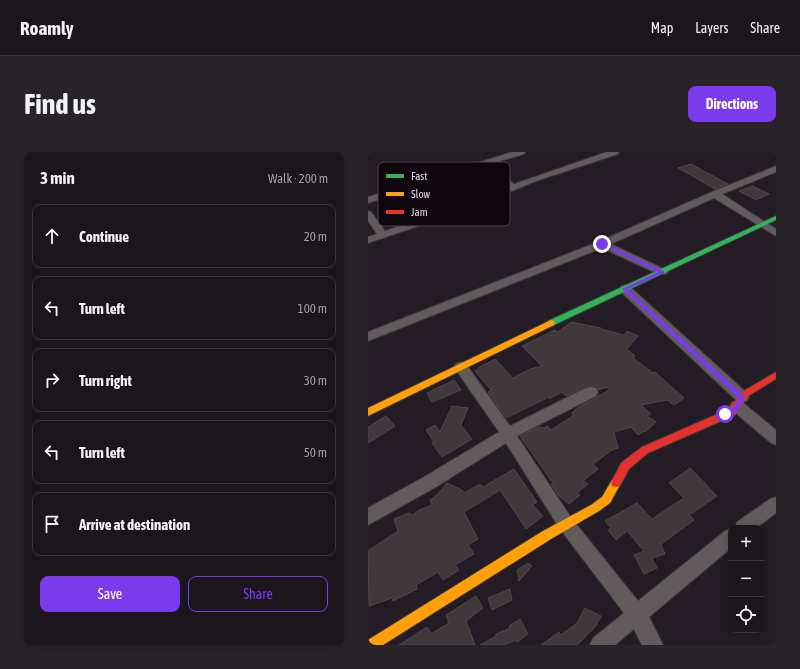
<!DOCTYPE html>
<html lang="en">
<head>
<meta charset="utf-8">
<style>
	body { margin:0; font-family:"Asap Condensed",sans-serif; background:#282229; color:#f1f3f6 }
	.controls { position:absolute; right:12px; bottom:12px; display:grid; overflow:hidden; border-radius:8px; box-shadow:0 2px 10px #0003 }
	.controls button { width:36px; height:36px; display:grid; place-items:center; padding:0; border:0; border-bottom:1px solid #39343b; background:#1b151c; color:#f1f3f6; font:20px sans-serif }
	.stop { position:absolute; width:12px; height:12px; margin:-9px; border:3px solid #7c3aed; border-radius:50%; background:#fff }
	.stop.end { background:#7c3aed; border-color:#fff; box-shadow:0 1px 4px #0008 }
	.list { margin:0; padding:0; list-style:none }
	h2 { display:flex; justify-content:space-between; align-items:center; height:52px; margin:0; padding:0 16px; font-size:17px }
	h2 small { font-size:13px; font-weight:400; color:#a09fa3 }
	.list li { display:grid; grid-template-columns:26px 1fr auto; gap:12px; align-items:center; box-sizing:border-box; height:64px; margin:0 8px 8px; padding:0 8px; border:1px solid #39343b; border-radius:8px }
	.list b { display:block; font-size:15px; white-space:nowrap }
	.list em { font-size:13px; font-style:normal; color:#a09fa3 }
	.actions { display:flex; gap:8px; padding:12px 16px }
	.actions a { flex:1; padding:9px 0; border:1px solid #7c3aed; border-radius:8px; text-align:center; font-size:14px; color:#7c3aed }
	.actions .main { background:#7c3aed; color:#fff }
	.icon { flex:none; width:22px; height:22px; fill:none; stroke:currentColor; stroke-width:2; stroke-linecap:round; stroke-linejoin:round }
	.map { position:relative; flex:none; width:408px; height:493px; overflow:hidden; border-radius:8px }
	header { display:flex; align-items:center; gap:24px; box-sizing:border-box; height:56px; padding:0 20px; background:#1b151c; border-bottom:1px solid #39343b }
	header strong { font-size:19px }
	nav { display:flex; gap:22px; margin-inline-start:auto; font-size:14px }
	.intro { display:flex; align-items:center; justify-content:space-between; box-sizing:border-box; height:96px; padding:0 24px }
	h1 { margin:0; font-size:28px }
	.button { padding:10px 18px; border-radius:8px; background:#7c3aed; color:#fff; font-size:14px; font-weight:700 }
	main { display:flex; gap:24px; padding:0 24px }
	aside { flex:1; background:#1b151c; border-radius:8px; box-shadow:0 2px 10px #0003 }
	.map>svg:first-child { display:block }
	.building { fill:#40383b; stroke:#50474b }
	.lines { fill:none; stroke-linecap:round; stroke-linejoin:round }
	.street-casing { stroke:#3d373e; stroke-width:2 }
	.fast-casing { stroke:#3d373e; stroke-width:2 }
	.slow-casing { stroke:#3d373e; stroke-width:2 }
	.jam-casing { stroke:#3d373e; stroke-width:2 }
	.street { fill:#625b5c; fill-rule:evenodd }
	.fast { fill:#30b455; fill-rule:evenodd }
	.slow { fill:#ff9f0a; fill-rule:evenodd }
	.jam { fill:#e5322d; fill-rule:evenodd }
	.route { fill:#7c3aed }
	.key { fill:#0d060d; stroke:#4c444d; stroke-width:1 }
	.key-label { font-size:11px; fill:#e0d5e1 }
</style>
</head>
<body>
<header>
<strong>Roamly</strong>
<nav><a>Map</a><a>Layers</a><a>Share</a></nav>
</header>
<div class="intro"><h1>Find us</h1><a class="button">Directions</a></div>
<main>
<aside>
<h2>3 min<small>Walk · 200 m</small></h2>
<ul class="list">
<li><svg class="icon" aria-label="ahead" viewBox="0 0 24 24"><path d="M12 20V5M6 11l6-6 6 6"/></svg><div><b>Continue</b></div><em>20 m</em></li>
<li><svg class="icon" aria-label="left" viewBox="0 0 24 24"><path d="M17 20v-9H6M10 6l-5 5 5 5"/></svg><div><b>Turn left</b></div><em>100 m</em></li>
<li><svg class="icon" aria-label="right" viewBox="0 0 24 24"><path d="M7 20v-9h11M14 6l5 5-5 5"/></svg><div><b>Turn right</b></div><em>30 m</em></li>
<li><svg class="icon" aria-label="left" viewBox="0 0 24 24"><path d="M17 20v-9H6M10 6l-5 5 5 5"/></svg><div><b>Turn left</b></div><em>50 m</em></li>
<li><svg class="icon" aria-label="arrive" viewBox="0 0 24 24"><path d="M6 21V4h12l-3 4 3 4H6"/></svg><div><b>Arrive at destination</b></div></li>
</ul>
<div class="actions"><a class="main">Save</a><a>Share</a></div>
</aside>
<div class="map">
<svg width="408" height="493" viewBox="0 0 408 493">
	<rect width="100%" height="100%" fill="#241c25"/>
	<g class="building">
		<polygon points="323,12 360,32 347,37 310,16"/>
		<polygon points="384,34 401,42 388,48 371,39"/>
		<polygon points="203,170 233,176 233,177 256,183 259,179 270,184 259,197 267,204 265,206 285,221 287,220 316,246 306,253 299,248 273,253 283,262 279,264 288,270 277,280 276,279 270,283 263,275 246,280 250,296 244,298 225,312 230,317 215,329 220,332 209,341 212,343 201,352 191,344 183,332 185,331 152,284 171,275 176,276 179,274 183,278 206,263 204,261 209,256 241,238 239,235 230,238 228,235 218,235 198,244 194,240 181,247 183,244 138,266 120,240 123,238 107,219 111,217 110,216 127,207 145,226 162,217 174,214 154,194 187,178 190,180"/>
		<polygon points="86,228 93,238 64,250 59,241"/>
		<polygon points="84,254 100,256 93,273 104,287 74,305 64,291 66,290 58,278 67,273 72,280"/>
		<polygon points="18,264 27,274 0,291 0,275"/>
		<polygon points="322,316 349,344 321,363 326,368 293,392 297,402 284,406 289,416 276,422 266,403 276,399 259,379 248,388 240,378 243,376 237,369 269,351 284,367 316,346 301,331"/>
		<polygon points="146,317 169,350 165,353 175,364 158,377 132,338 96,360 110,387 100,393 106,402 87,413 91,418 75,428 70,420 48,433 49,437 25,449 24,446 1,454 0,399 30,379 26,367 41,361 45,363 51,358 64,353 62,348 69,343 79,331 94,338 96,341 112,332 115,335"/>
		<polygon points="160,411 164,414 151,429 149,418"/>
		<polygon points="142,437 144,448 124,458 120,446"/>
		<polygon points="108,444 115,456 98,469 107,493 31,493 59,475 63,482 81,471 78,463"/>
		<polygon points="217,456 233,464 228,474 209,493 173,493 191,480 193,483 209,471"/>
		<polygon points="152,467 160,482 149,490 148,488 136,493 112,493 128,484 128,482 142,476 141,474"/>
	</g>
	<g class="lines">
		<g class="street-casing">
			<g id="street">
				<polygon points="144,0 157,0 156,2 122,12 146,32 239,0 251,0 250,2 168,29 98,58 0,91 0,85 9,82 0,69 0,59 3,60 17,79 92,54 139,35 114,15 0,51 0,45"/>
				<polygon points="408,14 408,20 354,42 408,77 408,84 346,46 243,92 298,118 300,120 298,122 290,122 234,96 0,189 0,180 230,90 344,40"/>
				<polygon points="257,133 261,134 379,241 381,245 379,249 374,250 408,278 408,293 403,291 364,258 362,254 364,250 369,249 253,140 251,137 253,134"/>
				<polygon points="93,210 98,212 142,274 218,236 223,235 228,236 230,240 228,244 149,284 204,367 270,449 357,379 363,377 363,396 281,465 295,493 274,493 266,477 247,493 222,493 225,486 256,461 192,377 138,291 68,335 0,373 0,356 56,325 131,280 86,215 88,212"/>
				<polygon points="408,345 408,361 388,376 367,376 369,370 402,347"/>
			</g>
		</g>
		<g class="fast-casing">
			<polygon id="fast" points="408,64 408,68 186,173 180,173 179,171 180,169"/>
		</g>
		<g class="slow-casing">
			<g id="slow">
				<polygon points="183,168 186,169 187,171 186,173 0,264 0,256"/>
				<polygon points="248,327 252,328 253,331 242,351 231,359 183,387 15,493 0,493 0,488 175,379 223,353 234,345 244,328"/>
			</g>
		</g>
		<g class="jam-casing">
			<polygon id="jam" points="408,220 408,227 380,244 367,263 280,301 261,317 252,334 248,335 244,334 243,331 253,311 274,295 361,257 374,240"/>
		</g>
		<use href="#street" class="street"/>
		<use href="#fast" class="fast"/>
		<use href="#slow" class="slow"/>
		<use href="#jam" class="jam"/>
	</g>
	<path class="route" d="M233,91H236L296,119V121L260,137L376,244L377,245C373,255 367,266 355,264V260L366,255L371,246L254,137L290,120L233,93Z"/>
	<rect x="10" y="10" width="132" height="64" rx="6" class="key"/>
	<rect x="18" y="22" width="18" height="4" fill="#30b455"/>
	<rect x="18" y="40" width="18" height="4" fill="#ff9f0a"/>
	<rect x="18" y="58" width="18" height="4" fill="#e5322d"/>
	<g class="key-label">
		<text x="43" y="28">Fast</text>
		<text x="43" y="46">Slow</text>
		<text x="43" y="64">Jam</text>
	</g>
</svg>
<div class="controls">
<button>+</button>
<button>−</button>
<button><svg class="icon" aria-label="locate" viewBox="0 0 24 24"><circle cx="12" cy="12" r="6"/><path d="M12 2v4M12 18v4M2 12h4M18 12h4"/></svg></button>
</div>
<div class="stop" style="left:357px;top:262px"></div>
<div class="stop end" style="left:234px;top:92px"></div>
</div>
</main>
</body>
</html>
